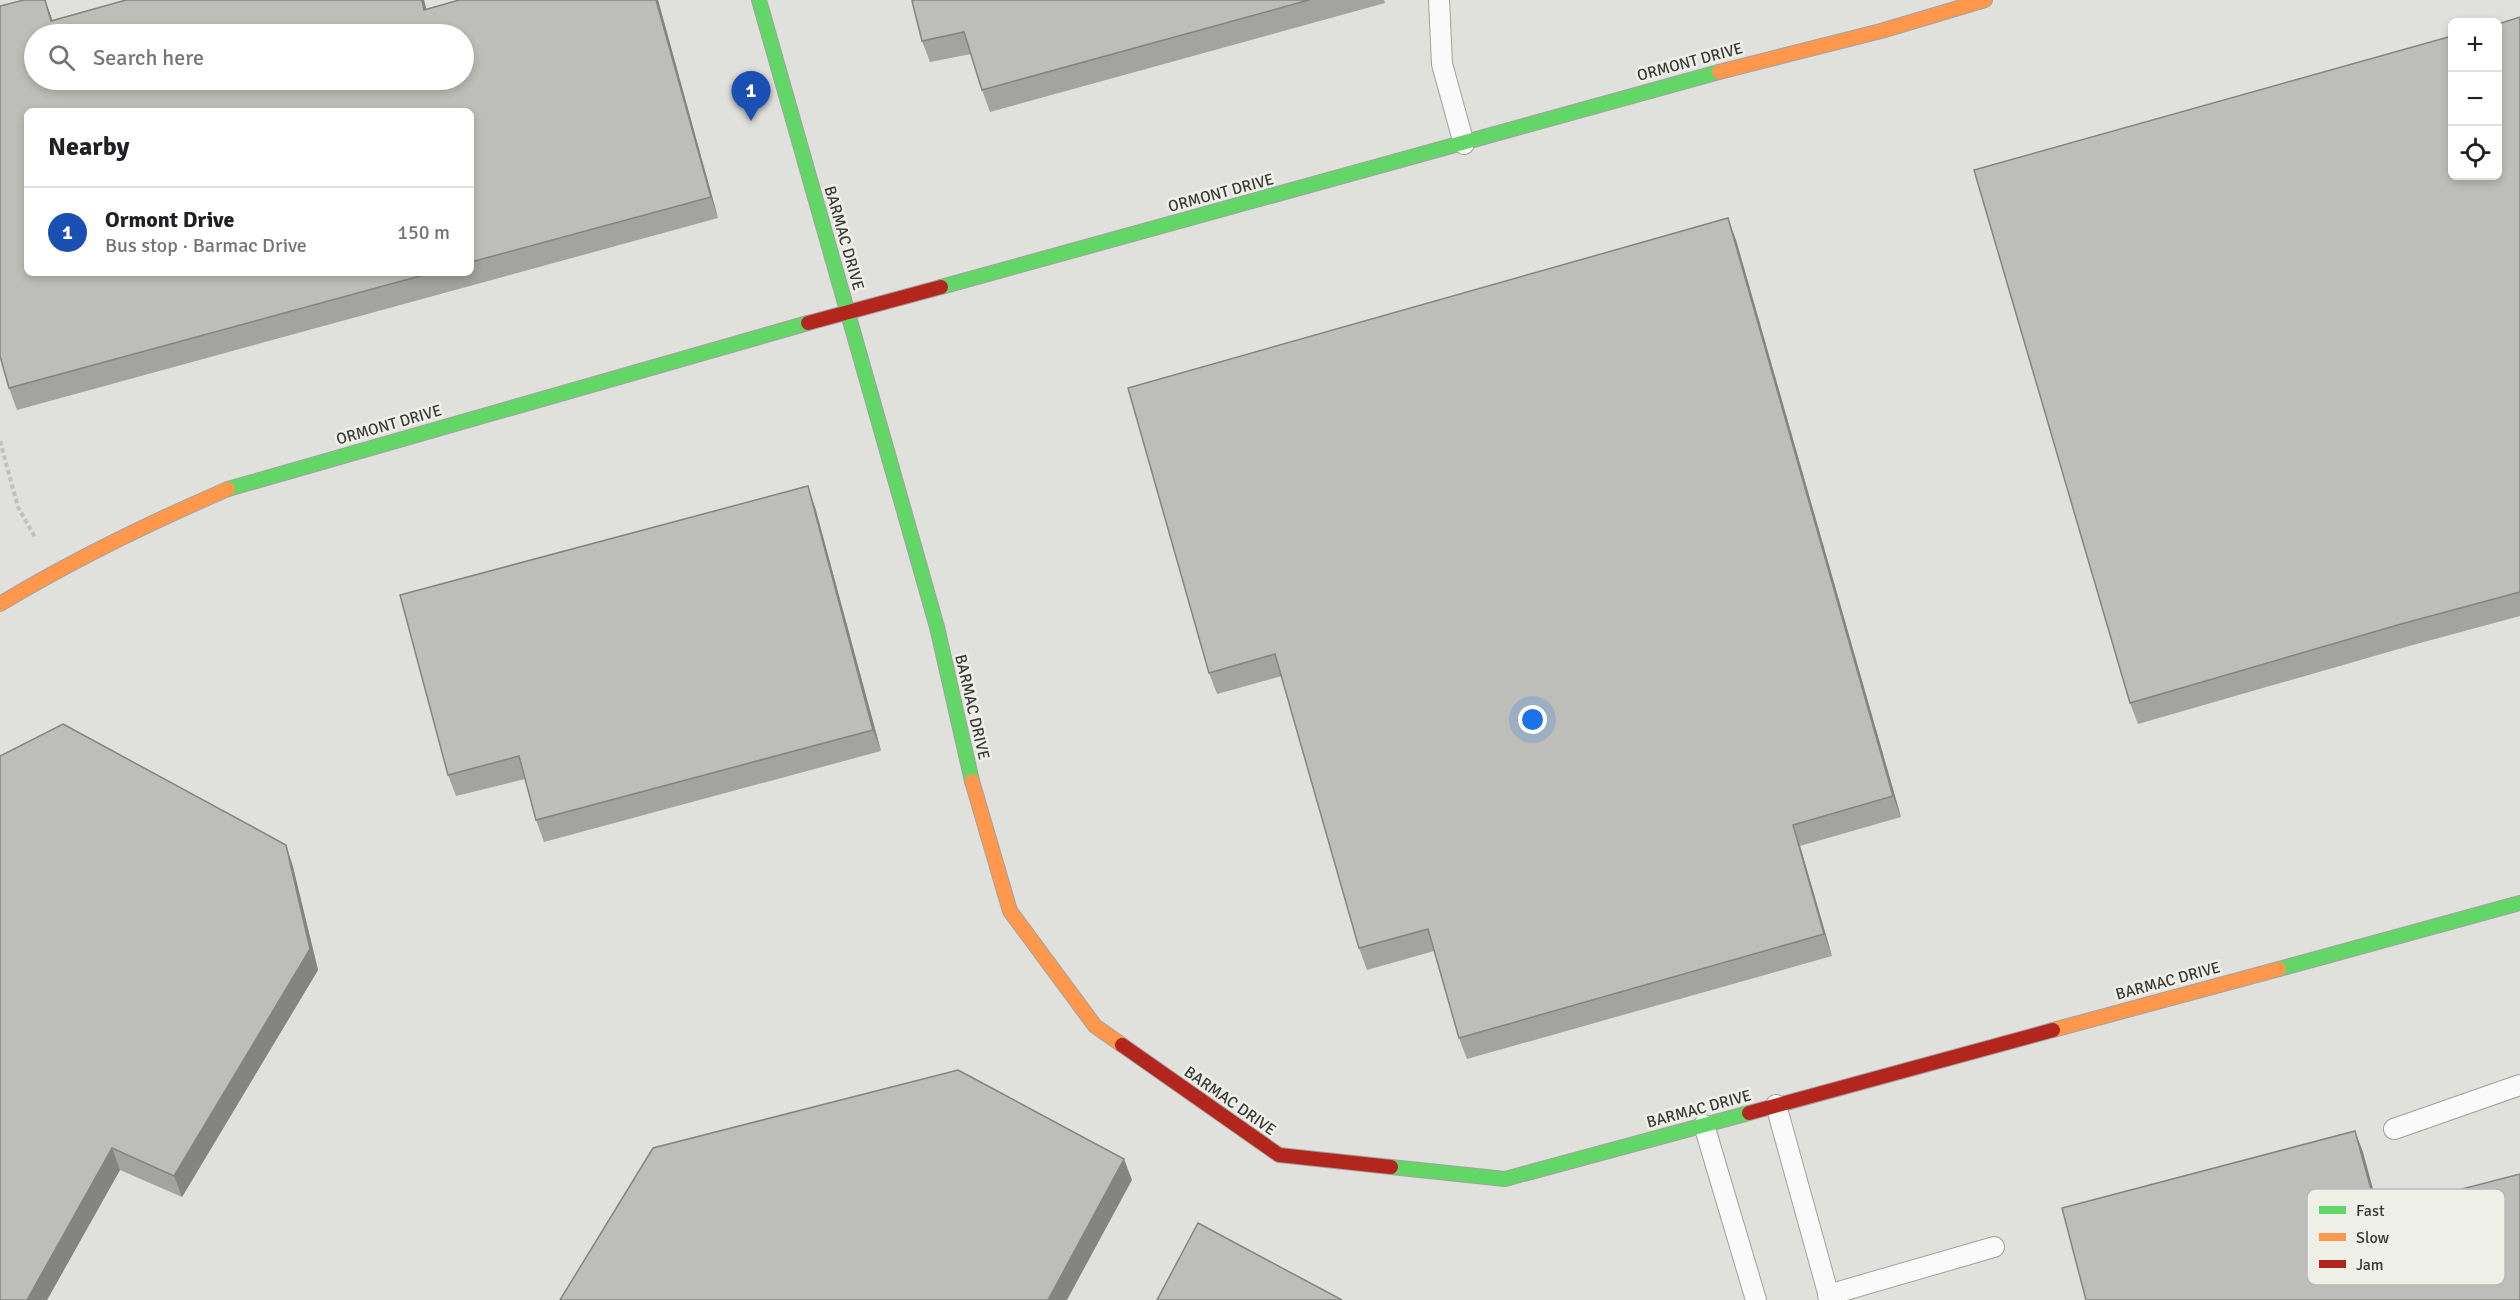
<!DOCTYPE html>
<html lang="en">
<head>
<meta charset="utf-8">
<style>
	body { margin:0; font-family:Signika,sans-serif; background:#f6f6f6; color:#202124 }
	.controls { position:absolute; right:18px; top:18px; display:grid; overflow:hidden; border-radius:9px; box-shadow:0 3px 9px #0003 }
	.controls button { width:54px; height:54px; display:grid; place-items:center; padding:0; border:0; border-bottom:2px solid #e0e0e0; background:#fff; color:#202124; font:30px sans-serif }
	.you { position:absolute; left:1533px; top:720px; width:21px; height:21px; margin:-15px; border:4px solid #fff; border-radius:50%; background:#1a73e8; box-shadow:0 0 0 9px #1a73e833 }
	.badge { display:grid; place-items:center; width:39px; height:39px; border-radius:50%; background:#747572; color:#fff; font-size:20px; font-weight:700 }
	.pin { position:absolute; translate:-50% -50px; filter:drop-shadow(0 2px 3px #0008) }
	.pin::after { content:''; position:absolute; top:32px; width:21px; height:18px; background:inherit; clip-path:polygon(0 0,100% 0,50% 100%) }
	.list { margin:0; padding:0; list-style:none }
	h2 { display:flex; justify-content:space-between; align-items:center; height:78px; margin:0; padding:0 24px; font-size:26px }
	h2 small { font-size:20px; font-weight:400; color:#757577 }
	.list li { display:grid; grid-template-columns:39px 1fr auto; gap:18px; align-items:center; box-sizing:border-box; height:90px; padding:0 24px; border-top:2px solid #e0e0e0 }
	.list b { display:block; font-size:22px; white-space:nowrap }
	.list p { margin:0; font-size:20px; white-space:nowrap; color:#757577 }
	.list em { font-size:20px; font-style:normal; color:#757577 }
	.icon { flex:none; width:33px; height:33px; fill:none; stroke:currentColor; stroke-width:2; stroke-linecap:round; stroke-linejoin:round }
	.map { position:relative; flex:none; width:2520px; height:1300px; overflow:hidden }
	.search { position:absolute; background:#fff; box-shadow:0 3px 9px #0003; left:24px; top:24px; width:450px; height:66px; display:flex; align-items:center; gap:15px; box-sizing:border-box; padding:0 21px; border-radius:33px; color:#757577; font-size:22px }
	.panel { position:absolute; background:#fff; box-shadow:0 3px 9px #0003; left:24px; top:108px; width:450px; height:168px; border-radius:9px }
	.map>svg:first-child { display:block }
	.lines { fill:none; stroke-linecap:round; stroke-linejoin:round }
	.lane-casing { stroke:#a1a29f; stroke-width:22 }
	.fast-casing { stroke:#a1a29f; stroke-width:16 }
	.slow-casing { stroke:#a1a29f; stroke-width:16 }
	.jam-casing { stroke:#a1a29f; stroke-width:16 }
	.path { stroke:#c0c0bf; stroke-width:4; stroke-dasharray:4.5 3; stroke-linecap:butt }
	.lane { stroke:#fafafa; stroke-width:20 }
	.fast { stroke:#63d668; stroke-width:14 }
	.slow { stroke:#ff974d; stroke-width:14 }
	.jam { stroke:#b3261e; stroke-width:14 }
	.wall { fill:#a3a3a0; fill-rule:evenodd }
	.shaded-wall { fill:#848582 }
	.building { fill:#bdbeba; stroke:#848582; stroke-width:1.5; fill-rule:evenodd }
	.labels { text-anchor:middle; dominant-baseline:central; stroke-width:5; stroke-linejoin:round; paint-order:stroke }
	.street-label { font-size:16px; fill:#3a3b38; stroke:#eef0e8 }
	.key { fill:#eef0e8; stroke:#b8bab3; stroke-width:1.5 }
	.key-label { font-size:16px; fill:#3a3b38 }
</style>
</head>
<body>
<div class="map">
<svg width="2520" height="1300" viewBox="0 0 2520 1300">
	<rect width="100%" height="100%" fill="#e0e1dd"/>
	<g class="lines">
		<g class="lane-casing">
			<g id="lane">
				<polyline points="1439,0 1442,64 1464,144"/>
				<polyline points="1776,1105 1830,1300"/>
				<polyline points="1704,1125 1756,1300"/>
				<polyline points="2394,1129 2520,1085"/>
				<polyline points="1828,1295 1994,1247"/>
			</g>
		</g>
		<g class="fast-casing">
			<g id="fast">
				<polyline points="759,0 937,627 972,781"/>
				<polyline points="941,287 1719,72"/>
				<polyline points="228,489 808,323"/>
				<polyline points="2279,969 2520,903"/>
				<polyline points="1391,1167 1505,1179 1749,1113"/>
			</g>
		</g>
		<g class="slow-casing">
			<g id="slow">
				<polyline points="1719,72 1881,31 1985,0"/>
				<path d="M0,604C73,560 149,523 228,489"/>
				<polyline points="972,781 1010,911 1095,1026 1122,1045"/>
				<polyline points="2053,1030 2279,969"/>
			</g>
		</g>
		<g class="jam-casing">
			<g id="jam">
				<polyline points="808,323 941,287"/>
				<polyline points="1122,1045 1279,1155 1391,1167"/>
				<polyline points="1749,1113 2053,1030"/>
			</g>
		</g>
		<polyline class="path" points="0,441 18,507 36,539"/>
		<use href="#lane" class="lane"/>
		<use href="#fast" class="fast"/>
		<use href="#slow" class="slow"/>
		<use href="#jam" class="jam"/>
	</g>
	<g class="wall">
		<path d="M24,0H45L52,20L126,0H424L426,9L459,0H658L718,218L17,410L9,388L0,356V6ZM34,34H464V80H34ZM27,111H471V273H27Z"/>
		<polygon points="914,0 1384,0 1385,3 990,112 982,90 971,54 930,62 922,41"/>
		<polygon points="2520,17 2520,616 2409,646 2138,724 2130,703"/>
		<polygon points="1736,240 1901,817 1800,846 1832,956 1467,1059 1459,1038 1434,951 1367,970 1359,948 1282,676 1217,694 1209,673"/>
		<polygon points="815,507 881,751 544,842 536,820 525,779 456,796 448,775"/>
		<polygon points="286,845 293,867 318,970 182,1197 120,1170 47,1300 0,1300"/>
	</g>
	<g class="shaded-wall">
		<polygon points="45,0 51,16 56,34 51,21"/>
		<polygon points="422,0 424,0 432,31 424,10"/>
		<polygon points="656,0 658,0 718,218 711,197"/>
		<polygon points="1728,218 1736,240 1901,817 1893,796"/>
		<polygon points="808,486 815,507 881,751 873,730"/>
		<polygon points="1793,825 1800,846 1832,956 1824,934"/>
		<polygon points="286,845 293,867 318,970 182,1197 174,1176"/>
		<polygon points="2355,1131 2363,1152 2385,1233 2377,1211"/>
		<polygon points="112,1148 120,1170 47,1300 27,1300"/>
		<polygon points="1124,1159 1132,1180 1067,1300 1048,1300"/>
	</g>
	<g class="building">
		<path d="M24,0H45L51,21L126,0H422L424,10L459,0H656L711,197L471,262V111H27V273H431L9,388L0,356V6ZM34,34H464V80H34Z"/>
		<polygon points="914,0 1309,0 982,90 964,32 922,41 912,1"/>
		<polygon points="2520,17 2520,592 2401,624 2130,703 1974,170 2452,36 2452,176 2498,176 2498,24"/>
		<polygon points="1728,218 1893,796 1793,825 1824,934 1459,1038 1428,929 1359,948 1275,654 1209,673 1128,388"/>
		<polygon points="808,486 873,730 536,820 519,756 448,775 400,595"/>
		<polygon points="63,724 286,845 310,949 174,1176 112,1148 27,1300 0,1300 0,756"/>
		<polygon points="958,1070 1124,1159 1048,1300 560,1300 653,1148"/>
		<polygon points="2355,1131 2377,1211 2520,1174 2520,1300 2086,1300 2062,1208"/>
		<polygon points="1198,1223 1342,1300 1157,1300"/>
	</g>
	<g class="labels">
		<g class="street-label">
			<text transform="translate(1690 62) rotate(-15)">ORMONT DRIVE</text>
			<text transform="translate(1221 193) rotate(-15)">ORMONT DRIVE</text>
			<text transform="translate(844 238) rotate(74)">BARMAC DRIVE</text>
			<text transform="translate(389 425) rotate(-16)">ORMONT DRIVE</text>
			<text transform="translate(972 707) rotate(77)">BARMAC DRIVE</text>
			<text transform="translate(2168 981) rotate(-15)">BARMAC DRIVE</text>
			<text transform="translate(1230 1101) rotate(35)">BARMAC DRIVE</text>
			<text transform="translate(1699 1109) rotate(-15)">BARMAC DRIVE</text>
		</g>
	</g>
	<rect x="2307" y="1189" width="198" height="96" rx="9" class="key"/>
	<rect x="2319" y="1206" width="27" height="8" fill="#63d668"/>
	<rect x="2319" y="1233" width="27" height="8" fill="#ff974d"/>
	<rect x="2319" y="1260" width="27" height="8" fill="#b3261e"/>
	<g class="key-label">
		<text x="2356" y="1216">Fast</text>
		<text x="2356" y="1243">Slow</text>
		<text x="2356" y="1270">Jam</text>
	</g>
</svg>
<div class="controls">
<button>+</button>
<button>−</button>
<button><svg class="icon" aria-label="locate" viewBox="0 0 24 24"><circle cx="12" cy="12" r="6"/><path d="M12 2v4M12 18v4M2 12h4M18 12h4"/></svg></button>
</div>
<div class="you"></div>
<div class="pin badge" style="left:751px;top:121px;background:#1a4fb4">1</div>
<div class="search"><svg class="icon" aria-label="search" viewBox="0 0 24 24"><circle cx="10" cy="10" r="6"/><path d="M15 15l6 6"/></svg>Search here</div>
<section class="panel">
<h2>Nearby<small></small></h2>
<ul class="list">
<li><span class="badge" style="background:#1a4fb4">1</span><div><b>Ormont Drive</b><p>Bus stop · Barmac Drive</p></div><em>150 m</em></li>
</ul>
</section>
</div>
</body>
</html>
